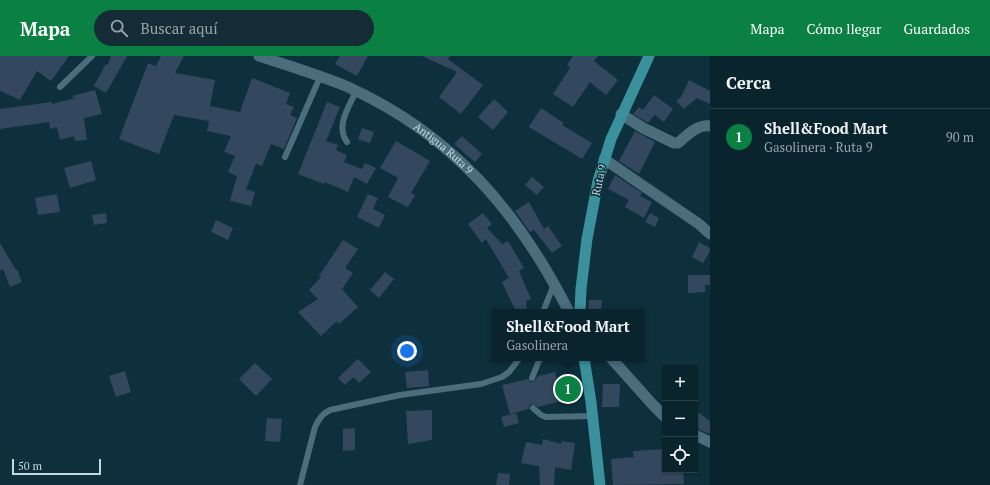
<!DOCTYPE html>
<html lang="es">
<head>
<meta charset="utf-8">
<style>
	body { margin:0; font-family:"PT Serif",serif; background:#132c35; color:#f1f3f6 }
	.controls { position:absolute; right:12px; bottom:12px; display:grid; overflow:hidden; border-radius:0px; box-shadow:0 1px 3px #0004 }
	.controls button { width:36px; height:36px; display:grid; place-items:center; padding:0; border:0; border-bottom:1px solid #2a4149; background:#0a242d; color:#f1f3f6; font:20px sans-serif }
	.scale { position:absolute; left:12px; bottom:10px; width:89px; box-sizing:border-box; padding-left:4px; border:2px solid #c5d8e0; border-top:0; font-size:11px; line-height:14px; white-space:nowrap; color:#c5d8e0; -webkit-text-stroke:3px #0d303c; paint-order:stroke }
	.you { position:absolute; left:407px; top:295px; width:14px; height:14px; margin:-10px; border:3px solid #fff; border-radius:50%; background:#1a73e8; box-shadow:0 0 0 6px #1a73e833 }
	.badge { display:grid; place-items:center; width:26px; height:26px; border-radius:50%; background:#0b8043; color:#fff; font-size:13px; font-weight:700 }
	.pin { position:absolute; translate:-50% -50%; border:2px solid #fff; box-shadow:0 1px 4px #0006 }
	.popup { position:absolute; left:492px; top:253px; width:152px; height:52px; box-sizing:border-box; display:grid; place-content:center; border-radius:0px; background:#0a242d; filter:drop-shadow(0 1px 3px #0005); font-size:13px; white-space:nowrap; color:#99a4aa }
	.popup b { font-size:15px; color:#f1f3f6 }
	.popup::after { content:''; position:absolute; left:50%; top:100%; margin-left:-8px; border:8px solid transparent; border-top-color:#0a242d }
	.list { margin:0; padding:0; list-style:none }
	h2 { display:flex; justify-content:space-between; align-items:center; height:52px; margin:0; padding:0 16px; font-size:17px }
	h2 small { font-size:13px; font-weight:400; color:#99a4aa }
	.list li { display:grid; grid-template-columns:26px 1fr auto; gap:12px; align-items:center; box-sizing:border-box; height:56px; padding:0 16px; border-top:1px solid #2a4149 }
	.list b { display:block; font-size:15px; white-space:nowrap }
	.list p { margin:0; font-size:13px; white-space:nowrap; color:#99a4aa }
	.list em { font-size:13px; font-style:normal; color:#99a4aa }
	.icon { flex:none; width:22px; height:22px; fill:none; stroke:currentColor; stroke-width:2; stroke-linecap:round; stroke-linejoin:round }
	.map { position:relative; flex:none; width:710px; height:429px; overflow:hidden }
	header { display:flex; align-items:center; gap:24px; box-sizing:border-box; height:56px; padding:0 20px; background:#0b8043; color:#fff }
	header strong { font-size:19px }
	nav { display:flex; gap:22px; margin-inline-start:auto; font-size:14px }
	.search { width:280px; height:36px; background:#132c35; display:flex; align-items:center; gap:10px; box-sizing:border-box; padding:0 14px; border-radius:22px; color:#99a4aa; font-size:15px }
	main { display:flex }
	aside { flex:1; background:#0a242d }
	.map>svg:first-child { display:block }
	.building { fill:#33485e }
	.lines { fill:none; stroke-linecap:round; stroke-linejoin:round }
	.service { stroke:#4b6e7c; stroke-width:6 }
	.minor { stroke:#4b6e7c; stroke-width:11 }
	.primary { stroke:#3a919b; stroke-width:11 }
	.labels { text-anchor:middle; dominant-baseline:central; stroke-width:3; stroke-linejoin:round; paint-order:stroke }
	.street-label { font-size:11px; fill:#c5d8e0; stroke:#0d303c }
</style>
</head>
<body>
<header>
<strong>Mapa</strong>
<div class="search"><svg class="icon" aria-label="search" viewBox="0 0 24 24"><circle cx="10" cy="10" r="6"/><path d="M15 15l6 6"/></svg>Buscar aquí</div>
<nav><a>Mapa</a><a>Cómo llegar</a><a>Guardados</a></nav>
</header>
<main>
<div class="map">
<svg width="710" height="429" viewBox="0 0 710 429">
	<rect width="100%" height="100%" fill="#0d303c"/>
	<g class="building">
		<polygon points="0,0 69,0 51,25 37,15 20,44 0,35"/>
		<polygon points="111,0 127,0 106,37 94,30 106,8 108,9"/>
		<polygon points="161,0 184,0 175,17 215,24 210,50 240,56 252,22 290,37 286,48 294,51 290,59 297,62 284,93 271,88 262,110 256,108 246,133 255,136 251,150 230,145 237,120 228,116 235,100 224,96 231,80 207,75 209,65 174,59 159,98 119,83 148,7 156,10"/>
		<polygon points="340,0 368,0 357,20 335,8"/>
		<polygon points="422,0 450,0 448,3 483,29 461,58 439,41 457,16"/>
		<polygon points="573,0 598,0 594,5 618,24 606,39 590,26 573,51 553,38 570,12 567,9"/>
		<polygon points="689,24 710,35 710,48 697,42 684,53 676,45 681,41"/>
		<polygon points="95,34 102,58 84,62 87,84 75,85 74,80 60,84 57,71 50,73 49,66 0,73 0,53 52,46 52,48 75,42 72,40"/>
		<polygon points="654,39 673,53 664,66 655,59 648,67 633,58 639,51 643,54"/>
		<polygon points="494,43 508,56 493,74 478,61"/>
		<polygon points="327,46 340,51 326,85 338,89 336,94 347,99 344,106 362,113 365,107 376,112 367,128 354,121 348,136 325,126 324,128 298,118"/>
		<polygon points="541,52 564,67 562,69 592,87 582,103 529,71"/>
		<polygon points="362,72 374,76 370,87 358,83"/>
		<polygon points="635,75 655,86 639,118 619,105"/>
		<polygon points="462,80 482,98 475,106 454,88"/>
		<polygon points="396,85 430,105 411,137 415,139 408,151 388,141 398,122 380,112"/>
		<polygon points="91,105 96,124 70,132 64,112"/>
		<polygon points="615,119 642,137 640,140 652,146 644,162 625,151 629,144 608,133"/>
		<polygon points="532,121 544,131 537,139 525,129"/>
		<polygon points="57,138 60,156 38,159 35,142"/>
		<polygon points="368,138 378,142 373,153 385,159 379,172 357,161"/>
		<polygon points="529,146 544,173 548,170 562,190 552,197 534,174 530,176 515,155"/>
		<polygon points="106,157 107,167 94,169 92,159"/>
		<polygon points="483,157 492,168 487,172 502,188 508,185 524,212 519,215 531,243 526,245 527,256 516,256 502,226 509,222 486,183 482,187 468,168"/>
		<polygon points="650,157 659,162 655,171 645,166"/>
		<polygon points="216,164 233,172 228,184 211,176"/>
		<polygon points="343,184 358,193 345,212 353,217 342,233 358,251 339,268 337,265 321,280 298,256 318,243 309,234 321,221 319,220"/>
		<polygon points="699,186 710,192 710,195 703,207 692,201"/>
		<polygon points="0,187 16,214 17,213 22,226 10,231 3,213 0,215"/>
		<polygon points="385,216 394,223 379,242 370,234"/>
		<polygon points="688,219 710,219 710,229 705,229 705,236 688,237"/>
		<polygon points="589,244 602,244 601,256 588,256"/>
		<polygon points="358,303 371,316 359,327 354,321 345,329 338,322"/>
		<polygon points="255,307 272,323 256,340 239,323"/>
		<polygon points="428,314 429,330 407,332 405,316"/>
		<polygon points="125,315 131,336 116,341 109,320"/>
		<polygon points="555,316 562,345 538,351 532,348 529,349 529,353 510,358 502,329 528,323 530,326 533,326 538,320"/>
		<polygon points="603,328 620,328 619,351 602,351"/>
		<polygon points="432,354 432,384 408,388 406,355"/>
		<polygon points="695,354 710,365 710,378 695,372"/>
		<polygon points="516,357 519,367 504,371 501,361"/>
		<polygon points="267,362 282,363 280,386 265,385"/>
		<polygon points="355,372 355,394 343,395 343,373"/>
		<polygon points="543,383 561,388 562,385 575,387 571,414 555,411 554,429 540,429 539,410 521,407 526,386 542,389"/>
		<polygon points="665,393 665,414 683,414 684,428 613,429 611,403 634,401 633,395"/>
		<polygon points="498,417 510,418 509,429 496,429"/>
	</g>
	<g class="lines">
		<g class="service">
			<polyline points="60,31 92,0"/>
			<path d="M347,86C335,70 349,51 356,35"/>
			<polyline points="285,101 320,21"/>
			<polyline points="543,256 554,228"/>
			<polyline points="532,322 540,302"/>
			<polyline points="533,352 541,359 546,361 593,360"/>
			<path d="M300,429L315,371C319,363 322,358 330,354L400,339L481,328L502,321L509,316L520,302"/>
		</g>
		<g class="minor">
			<path id="s1" d="M259,0C289,10 319,19 348,31C453,79 518,155 569,256"/>
			<path d="M621,58L643,72L674,87H678C687,79 698,68 710,70"/>
			<polyline points="604,103 699,168 710,178"/>
			<polyline points="611,302 653,349 665,361"/>
			<polyline points="695,379 710,386"/>
		</g>
		<g class="primary">
			<polyline points="580,256 581,233 587,183 598,125 611,83 649,0"/>
			<polyline points="584,302 591,346 600,429"/>
		</g>
	</g>
	<g class="labels">
		<g class="street-label">
			<text stroke="none"><textPath href="#s1" startOffset="208">Antigua Ruta 9</textPath></text>
			<text transform="translate(599 124) rotate(-77)">Ruta 9</text>
		</g>
	</g>
</svg>
<div class="controls">
<button>+</button>
<button>−</button>
<button><svg class="icon" aria-label="locate" viewBox="0 0 24 24"><circle cx="12" cy="12" r="6"/><path d="M12 2v4M12 18v4M2 12h4M18 12h4"/></svg></button>
</div>
<div class="scale">50 m</div>
<div class="you"></div>
<div class="pin badge" style="left:568px;top:333px">1</div>
<div class="popup"><b>Shell&amp;Food Mart</b>Gasolinera</div>
</div>
<aside>
<h2>Cerca<small></small></h2>
<ul class="list">
<li><span class="badge">1</span><div><b>Shell&amp;Food Mart</b><p>Gasolinera · Ruta 9</p></div><em>90 m</em></li>
</ul>
</aside>
</main>
</body>
</html>
